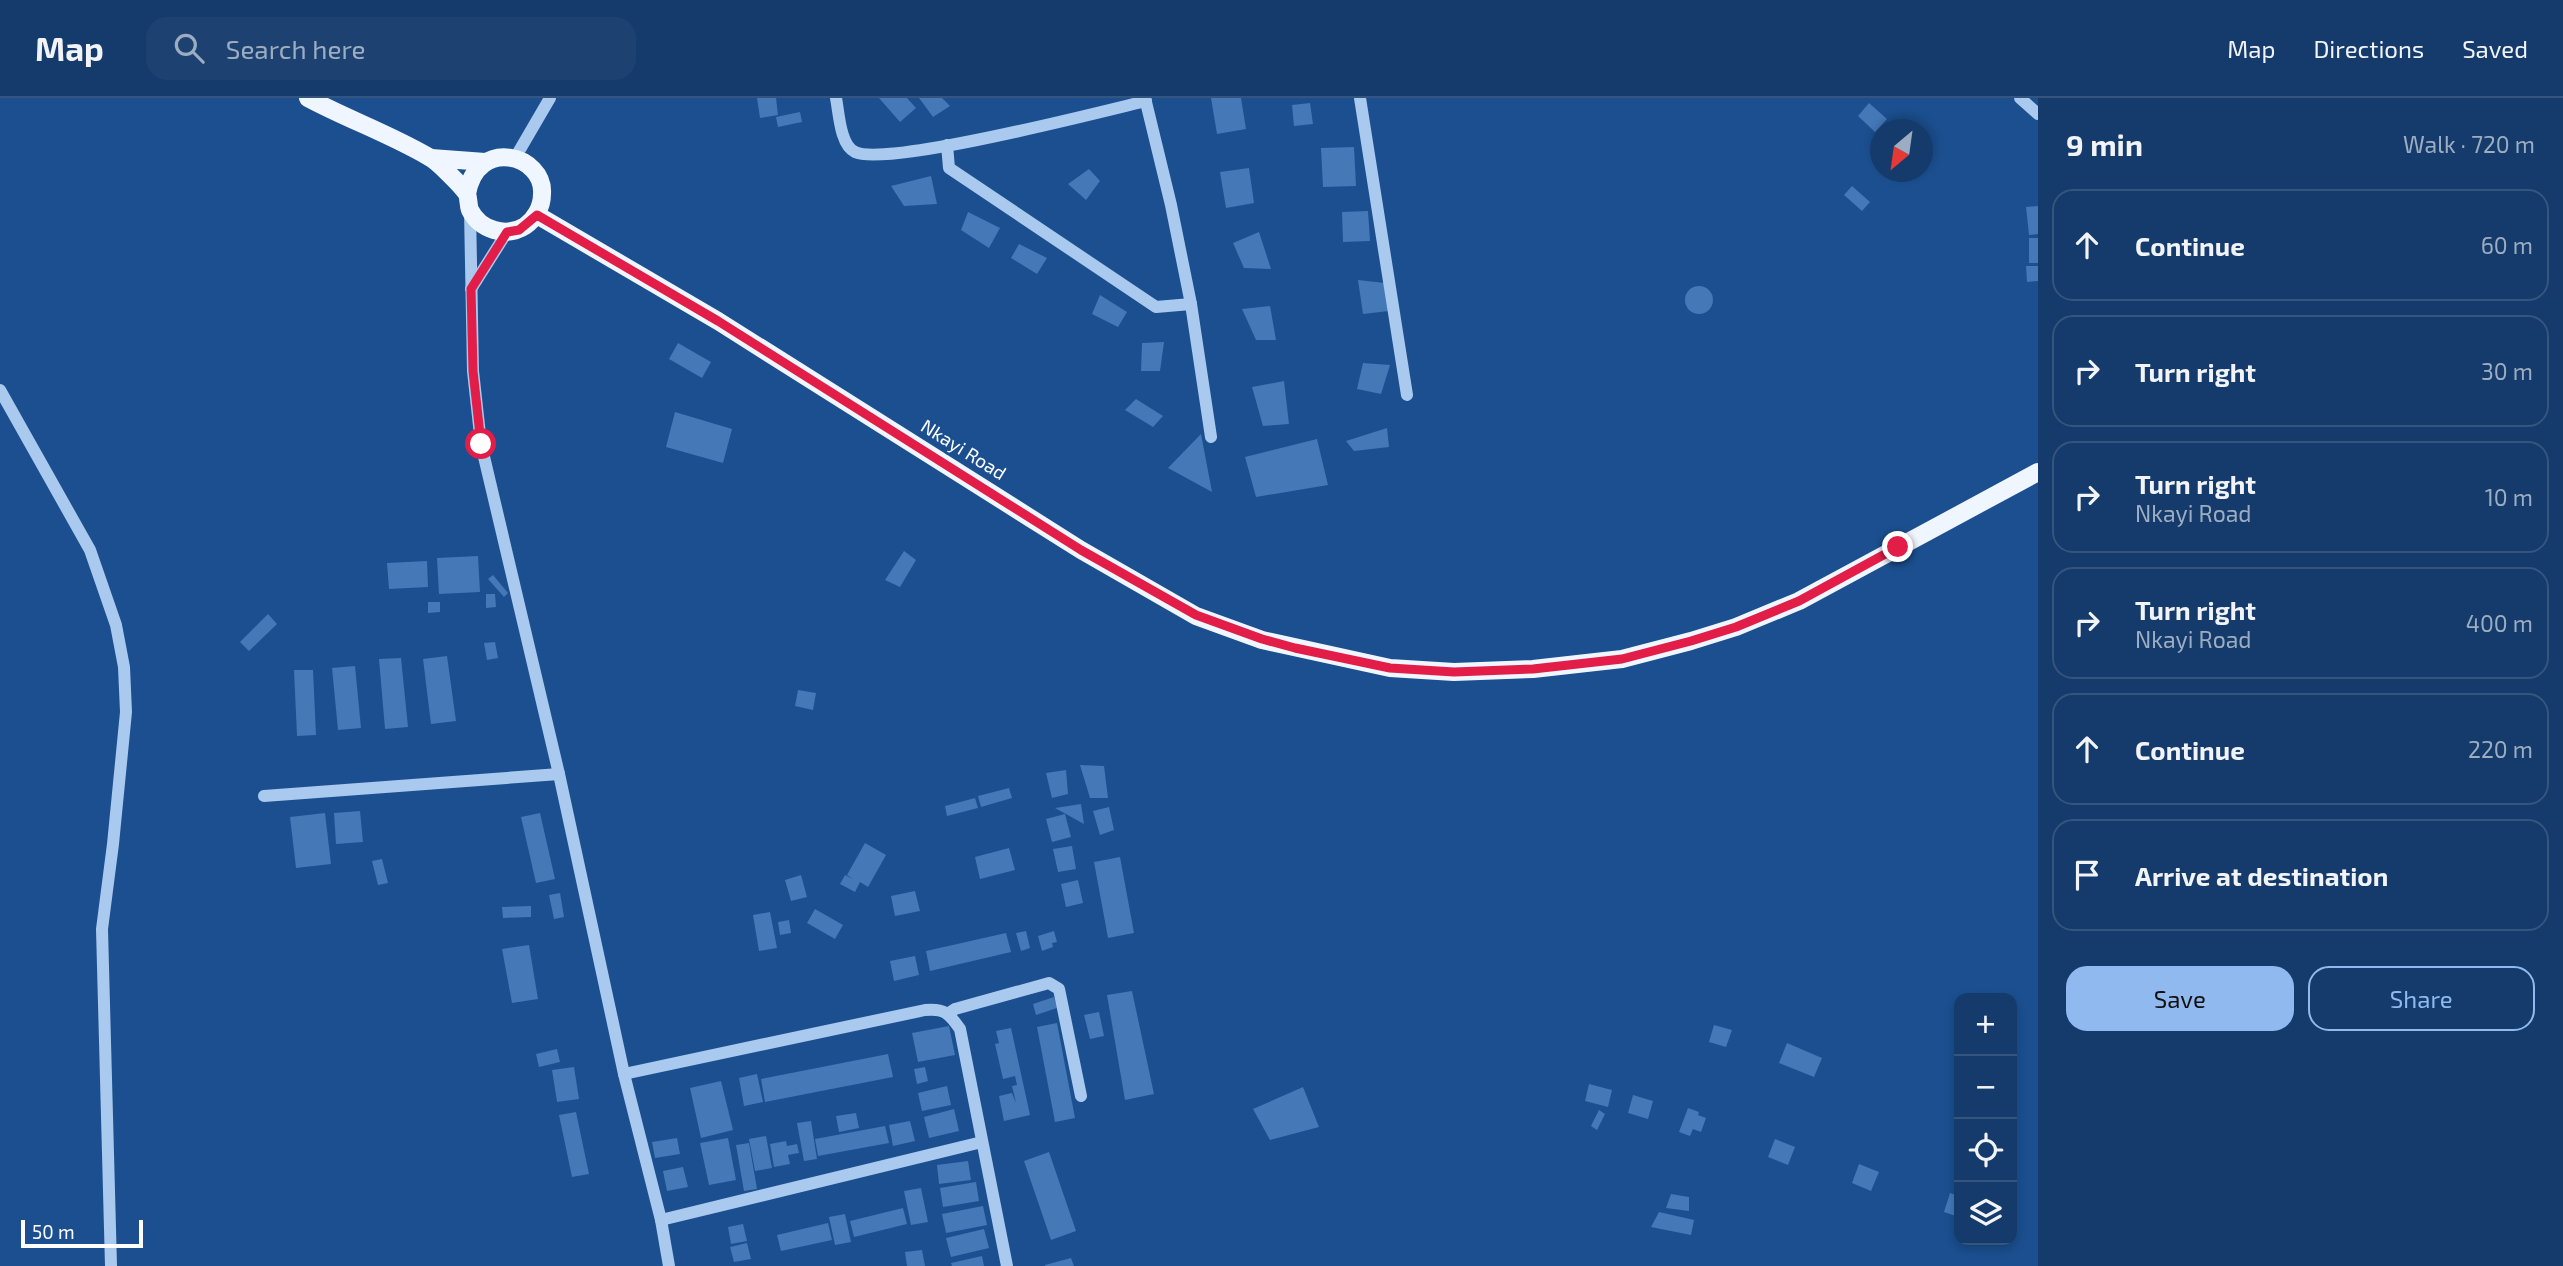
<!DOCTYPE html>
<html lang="en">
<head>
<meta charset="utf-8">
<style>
	body { margin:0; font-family:"Exo 2",sans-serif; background:#1d4271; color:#f1f3f6 }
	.controls { position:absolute; right:21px; bottom:21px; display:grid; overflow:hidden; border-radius:14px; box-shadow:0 4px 10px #0003 }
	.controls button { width:63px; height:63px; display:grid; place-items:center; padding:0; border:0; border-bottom:2px solid #33557e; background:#143b6b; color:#f1f3f6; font:35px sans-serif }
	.compass { position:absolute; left:1870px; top:21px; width:63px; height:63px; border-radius:50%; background:#143b6b; box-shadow:0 4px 10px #0003; rotate:209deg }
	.scale { position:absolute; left:21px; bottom:18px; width:122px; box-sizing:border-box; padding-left:7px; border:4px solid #fff; border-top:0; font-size:19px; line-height:24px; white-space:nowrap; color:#fff; -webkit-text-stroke:5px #1b4f8f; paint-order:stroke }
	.stop { position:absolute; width:21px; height:21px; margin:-16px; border:5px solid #e11d48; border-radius:50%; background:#fff }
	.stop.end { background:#e11d48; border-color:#fff; box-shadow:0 2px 7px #0008 }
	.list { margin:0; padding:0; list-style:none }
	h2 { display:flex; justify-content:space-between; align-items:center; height:91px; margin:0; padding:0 28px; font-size:30px }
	h2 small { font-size:23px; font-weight:400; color:#9dadc1 }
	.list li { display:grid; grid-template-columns:46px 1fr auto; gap:21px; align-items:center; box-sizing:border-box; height:112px; margin:0 14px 14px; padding:0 14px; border:2px solid #33557e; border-radius:21px }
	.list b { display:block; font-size:26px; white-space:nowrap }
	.list p { margin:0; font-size:23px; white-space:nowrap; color:#9dadc1 }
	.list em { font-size:23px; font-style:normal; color:#9dadc1 }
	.actions { display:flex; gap:14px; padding:21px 28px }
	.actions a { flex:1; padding:16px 0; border:2px solid #90b9f0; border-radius:21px; text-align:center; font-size:24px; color:#90b9f0 }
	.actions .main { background:#90b9f0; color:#111 }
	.icon { flex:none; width:38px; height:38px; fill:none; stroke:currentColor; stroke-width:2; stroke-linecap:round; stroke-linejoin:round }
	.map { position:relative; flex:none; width:2038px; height:1168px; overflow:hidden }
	header { display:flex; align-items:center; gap:42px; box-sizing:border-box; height:98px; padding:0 35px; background:#143b6b; border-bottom:2px solid #33557e }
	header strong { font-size:33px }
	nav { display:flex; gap:38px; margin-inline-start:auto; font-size:24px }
	.search { width:490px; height:63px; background:#1d4271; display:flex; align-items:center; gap:18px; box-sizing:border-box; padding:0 24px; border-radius:21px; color:#9dadc1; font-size:26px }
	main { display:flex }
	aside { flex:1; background:#143b6b }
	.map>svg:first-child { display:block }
	.building { fill:#4478b7 }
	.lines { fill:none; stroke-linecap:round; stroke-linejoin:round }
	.minor { stroke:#a9c9ee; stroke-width:12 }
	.major { stroke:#f0f6ff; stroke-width:18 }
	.route { stroke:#e11d48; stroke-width:9 }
	.labels { text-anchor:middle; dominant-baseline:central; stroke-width:5; stroke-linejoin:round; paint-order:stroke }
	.street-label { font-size:19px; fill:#fff; stroke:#1b4f8f }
</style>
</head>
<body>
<header>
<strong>Map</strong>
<div class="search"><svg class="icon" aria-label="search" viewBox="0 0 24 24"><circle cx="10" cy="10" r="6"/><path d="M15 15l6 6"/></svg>Search here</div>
<nav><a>Map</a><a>Directions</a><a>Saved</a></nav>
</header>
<main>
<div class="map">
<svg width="2038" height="1168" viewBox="0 0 2038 1168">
	<rect width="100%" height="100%" fill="#1b4f8f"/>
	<g class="building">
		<polygon points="757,0 776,0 778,17 760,20"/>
		<polygon points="879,0 907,0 916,10 900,24"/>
		<polygon points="919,0 942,0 950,8 933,19"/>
		<polygon points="1211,0 1241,0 1246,31 1217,36"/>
		<polygon points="1310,5 1313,26 1294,28 1292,7"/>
		<polygon points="1869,5 1887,21 1875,34 1858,18"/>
		<polygon points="800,14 802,24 778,29 776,19"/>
		<polygon points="1354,49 1356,88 1323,89 1321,50"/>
		<polygon points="1249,70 1254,105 1226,110 1220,74"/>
		<polygon points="1089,71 1100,83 1086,102 1068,86"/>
		<polygon points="931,78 937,106 904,108 891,88"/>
		<polygon points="1852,88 1870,104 1862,113 1844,97"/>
		<polygon points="2038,108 2038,136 2029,137 2026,109"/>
		<polygon points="1368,113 1370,143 1343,144 1342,114"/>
		<polygon points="968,114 1000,130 989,150 961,132"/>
		<polygon points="1259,134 1271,171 1244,170 1233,145"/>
		<rect x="2029" y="140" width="9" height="25"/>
		<polygon points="1019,146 1047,160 1037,176 1011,160"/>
		<polygon points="2026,168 2038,168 2038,183 2027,184"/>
		<polygon points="1358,182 1385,185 1389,213 1363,216"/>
		<circle cx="1699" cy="202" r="14"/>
		<polygon points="1100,197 1127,214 1118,229 1092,216"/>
		<polygon points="1270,208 1276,242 1256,242 1242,211"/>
		<polygon points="1164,244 1160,273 1141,273 1142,245"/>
		<polygon points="678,245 711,264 702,280 669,261"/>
		<polygon points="1363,265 1390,267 1381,296 1357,291"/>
		<polygon points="1284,283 1289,326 1263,328 1252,289"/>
		<polygon points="1136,301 1163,318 1153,329 1125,312"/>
		<polygon points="675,314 732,331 723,365 666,349"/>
		<polygon points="1387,330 1389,349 1354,353 1346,343"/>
		<polygon points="1201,336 1212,394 1168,370"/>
		<polygon points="1317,341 1328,387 1256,399 1245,359"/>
		<polygon points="904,453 916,462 900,489 885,482"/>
		<polygon points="478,458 480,494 439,496 437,460"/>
		<polygon points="427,463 428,489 389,491 387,465"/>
		<polygon points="493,477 508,495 504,499 488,481"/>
		<polygon points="486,496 495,496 496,509 486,510"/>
		<polygon points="428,504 440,504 440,514 428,515"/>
		<polygon points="268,516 277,526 249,553 240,544"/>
		<polygon points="495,544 498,560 487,562 484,545"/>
		<polygon points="447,558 456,623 431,626 423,561"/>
		<polygon points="401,560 408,629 385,631 379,561"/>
		<polygon points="355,568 361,630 338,632 332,570"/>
		<polygon points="294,572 313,572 316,637 297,638"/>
		<polygon points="798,592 816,595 813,612 795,608"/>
		<polygon points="1080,667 1104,668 1108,700 1090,700"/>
		<polygon points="1066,672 1068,696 1052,700 1046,675"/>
		<polygon points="1009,690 1012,700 981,709 978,698"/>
		<polygon points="975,700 978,710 947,718 945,708"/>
		<polygon points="1081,706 1084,726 1055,710"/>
		<polygon points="1109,709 1114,732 1100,737 1093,713"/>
		<polygon points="360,713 363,744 336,746 334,715"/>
		<polygon points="325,715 331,766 296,770 290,719"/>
		<polygon points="540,715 555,781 536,785 521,719"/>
		<polygon points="1065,716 1071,739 1052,744 1046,721"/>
		<polygon points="865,745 886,757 868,789 860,784 855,794 840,786 845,777 853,781 847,777"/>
		<polygon points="1072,748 1076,771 1058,774 1053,751"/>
		<polygon points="1009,750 1015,772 980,781 975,759"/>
		<polygon points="1120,759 1134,835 1108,840 1094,764"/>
		<polygon points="382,761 388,785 378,787 372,763"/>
		<polygon points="801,777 807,799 791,803 785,782"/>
		<polygon points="1078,782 1083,805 1066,809 1061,786"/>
		<polygon points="915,793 920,813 895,818 891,798"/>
		<polygon points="560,795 564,819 554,821 549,797"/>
		<polygon points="531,808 531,819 503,820 502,809"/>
		<polygon points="815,811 843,827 835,841 807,825"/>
		<polygon points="770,814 777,850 759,853 753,817"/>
		<polygon points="789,822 791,835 780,837 778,824"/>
		<polygon points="1026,833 1030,850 1021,853 1016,835"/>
		<polygon points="1054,833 1057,844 1052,845 1053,849 1042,853 1038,838"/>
		<polygon points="1006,835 1011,854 930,873 926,853"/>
		<polygon points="529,847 538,901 512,905 502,851"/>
		<polygon points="915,858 919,877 894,883 890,863"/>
		<polygon points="1132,893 1154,996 1125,1002 1107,897"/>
		<polygon points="1054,899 1057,910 1036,917 1033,906"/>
		<polygon points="1099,914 1104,938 1090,941 1084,917"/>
		<polygon points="1057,925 1075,1020 1055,1024 1037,929"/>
		<polygon points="1714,927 1732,932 1726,949 1709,944"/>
		<polygon points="949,928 955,957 918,964 912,935"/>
		<polygon points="1011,930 1030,1017 1004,1023 999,998 1012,995 1016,1005 1012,988 1017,987 1015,978 1003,981 995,946 999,945 996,933"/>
		<polygon points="1787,945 1822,960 1814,979 1779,965"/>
		<polygon points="557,951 560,964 539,969 536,956"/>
		<polygon points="888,956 893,979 765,1004 761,981"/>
		<polygon points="574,969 579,1001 557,1004 552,972"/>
		<polygon points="925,969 928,983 917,986 914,971"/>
		<polygon points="757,976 763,1004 744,1008 739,980"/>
		<polygon points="721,983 733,1032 701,1040 690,990"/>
		<polygon points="1589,986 1612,992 1608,1009 1585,1003"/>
		<polygon points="947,988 951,1007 922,1013 918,995"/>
		<polygon points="1303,989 1319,1029 1270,1042 1253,1011"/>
		<polygon points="1633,997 1653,1003 1648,1021 1628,1015"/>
		<polygon points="1688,1010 1699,1014 1698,1017 1706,1020 1701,1034 1693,1031 1690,1038 1679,1034"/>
		<polygon points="954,1011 959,1033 929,1040 924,1019"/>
		<polygon points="1599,1012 1605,1016 1597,1032 1591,1028"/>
		<polygon points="576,1014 589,1076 572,1079 559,1017"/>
		<polygon points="856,1015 859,1030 839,1034 836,1018"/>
		<polygon points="811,1023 817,1061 804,1063 797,1025"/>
		<polygon points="910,1023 915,1043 893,1048 889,1027"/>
		<polygon points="885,1028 889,1045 818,1058 815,1041"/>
		<polygon points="766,1038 772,1070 755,1073 749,1041"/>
		<polygon points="677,1040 680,1056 655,1060 652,1044"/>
		<polygon points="728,1040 736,1082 709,1087 700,1045"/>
		<polygon points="1775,1041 1795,1049 1788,1067 1768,1059"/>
		<polygon points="786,1043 787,1048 797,1046 799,1055 788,1057 790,1066 774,1069 770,1046"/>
		<polygon points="749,1045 757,1091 744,1093 736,1047"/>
		<polygon points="1049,1054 1076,1133 1051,1142 1024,1063"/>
		<polygon points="968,1063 971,1082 939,1086 937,1067"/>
		<polygon points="1859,1066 1879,1074 1871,1093 1852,1085"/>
		<polygon points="683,1069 688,1089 667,1093 663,1073"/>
		<polygon points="976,1084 979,1103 943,1109 940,1090"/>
		<polygon points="921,1090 928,1124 911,1127 904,1093"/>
		<polygon points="1950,1095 1959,1098 1959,1119 1944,1114"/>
		<polygon points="1671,1096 1689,1099 1689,1113 1666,1110"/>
		<polygon points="983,1108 987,1127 946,1135 942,1116"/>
		<polygon points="903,1110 907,1126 854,1139 850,1123"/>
		<polygon points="1659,1114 1694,1122 1691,1137 1651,1129"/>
		<polygon points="845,1116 851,1144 835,1147 829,1119"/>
		<polygon points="828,1125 832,1142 781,1153 777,1137"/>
		<polygon points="743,1126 747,1143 731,1146 728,1129"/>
		<polygon points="984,1131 989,1150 951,1159 946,1140"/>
		<polygon points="747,1145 751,1161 734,1164 730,1149"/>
		<polygon points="922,1152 925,1168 907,1168 905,1154"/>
		<polygon points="982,1158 984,1168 952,1168 951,1165"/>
		<polygon points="1071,1160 1074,1168 1045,1168 1045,1167"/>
	</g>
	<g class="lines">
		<g class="minor">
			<path d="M836,0C839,15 840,47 855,54C887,69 1100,14 1146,3"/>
			<polyline points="1145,0 1171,107 1191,206 1211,339"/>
			<polyline points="1360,0 1407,297"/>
			<polyline points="2020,0 2038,16"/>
			<polyline points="947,47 949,70 1156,209 1191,206"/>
			<polyline points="515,60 550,0"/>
			<polyline points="470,112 473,273 481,346 559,676 624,976 661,1122 669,1168"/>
			<polyline points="471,191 507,134"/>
			<polyline points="0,292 90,452 116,527 124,569 126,614 113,746 102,831 111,1168"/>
			<polyline points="264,698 559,676"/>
			<polyline points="949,915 955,911 1049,885 1059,891 1081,998"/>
			<path d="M624,976L925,912C944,910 949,915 960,931L1007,1168"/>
			<polyline points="661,1122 982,1044"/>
		</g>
		<g class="major">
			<path d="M308,0C347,21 390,36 429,59C437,63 462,88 467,96C469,101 468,107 470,112C480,132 506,140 525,128C535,121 542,109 542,96C545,57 477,38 467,96"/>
			<polyline points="431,60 485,64"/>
			<polyline points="537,117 718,223 1081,452 1196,518 1262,542 1390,570 1454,574 1533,571 1622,561 1691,543 1736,529 1799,503 2038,374"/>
		</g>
	</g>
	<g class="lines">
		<polyline class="route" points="481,346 473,273 471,191 507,134 519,132 537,117 718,223 1081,452 1196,517 1262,541 1295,550 1390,570 1454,574 1533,571 1622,561 1691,543 1736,529 1799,503 1898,449"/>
	</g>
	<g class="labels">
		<g class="street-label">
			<text transform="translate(964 351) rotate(32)">Nkayi Road</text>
		</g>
	</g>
</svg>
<div class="controls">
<button>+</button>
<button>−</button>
<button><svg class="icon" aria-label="locate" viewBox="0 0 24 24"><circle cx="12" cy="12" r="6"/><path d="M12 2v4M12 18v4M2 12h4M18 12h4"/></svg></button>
<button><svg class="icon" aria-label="layers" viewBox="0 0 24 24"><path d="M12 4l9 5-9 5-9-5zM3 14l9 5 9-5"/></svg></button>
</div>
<svg class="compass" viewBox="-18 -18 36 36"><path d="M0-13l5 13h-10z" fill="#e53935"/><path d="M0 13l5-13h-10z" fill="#9dadc1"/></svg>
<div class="scale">50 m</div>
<div class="stop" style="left:481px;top:346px"></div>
<div class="stop end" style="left:1898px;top:449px"></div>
</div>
<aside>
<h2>9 min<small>Walk · 720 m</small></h2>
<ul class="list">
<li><svg class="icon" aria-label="ahead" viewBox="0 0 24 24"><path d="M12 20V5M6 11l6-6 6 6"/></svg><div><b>Continue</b></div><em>60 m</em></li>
<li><svg class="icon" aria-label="right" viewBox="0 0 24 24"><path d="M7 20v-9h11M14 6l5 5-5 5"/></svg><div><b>Turn right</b></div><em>30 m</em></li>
<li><svg class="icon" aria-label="right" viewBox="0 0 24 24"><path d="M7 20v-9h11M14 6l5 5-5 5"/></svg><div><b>Turn right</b><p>Nkayi Road</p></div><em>10 m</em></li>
<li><svg class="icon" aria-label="right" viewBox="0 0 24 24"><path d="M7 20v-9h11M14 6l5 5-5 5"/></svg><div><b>Turn right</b><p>Nkayi Road</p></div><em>400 m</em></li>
<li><svg class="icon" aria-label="ahead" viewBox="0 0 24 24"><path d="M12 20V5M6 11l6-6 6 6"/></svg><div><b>Continue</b></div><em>220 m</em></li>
<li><svg class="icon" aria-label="arrive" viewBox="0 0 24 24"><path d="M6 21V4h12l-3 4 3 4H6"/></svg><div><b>Arrive at destination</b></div></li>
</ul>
<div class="actions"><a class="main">Save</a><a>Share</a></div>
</aside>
</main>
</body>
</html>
